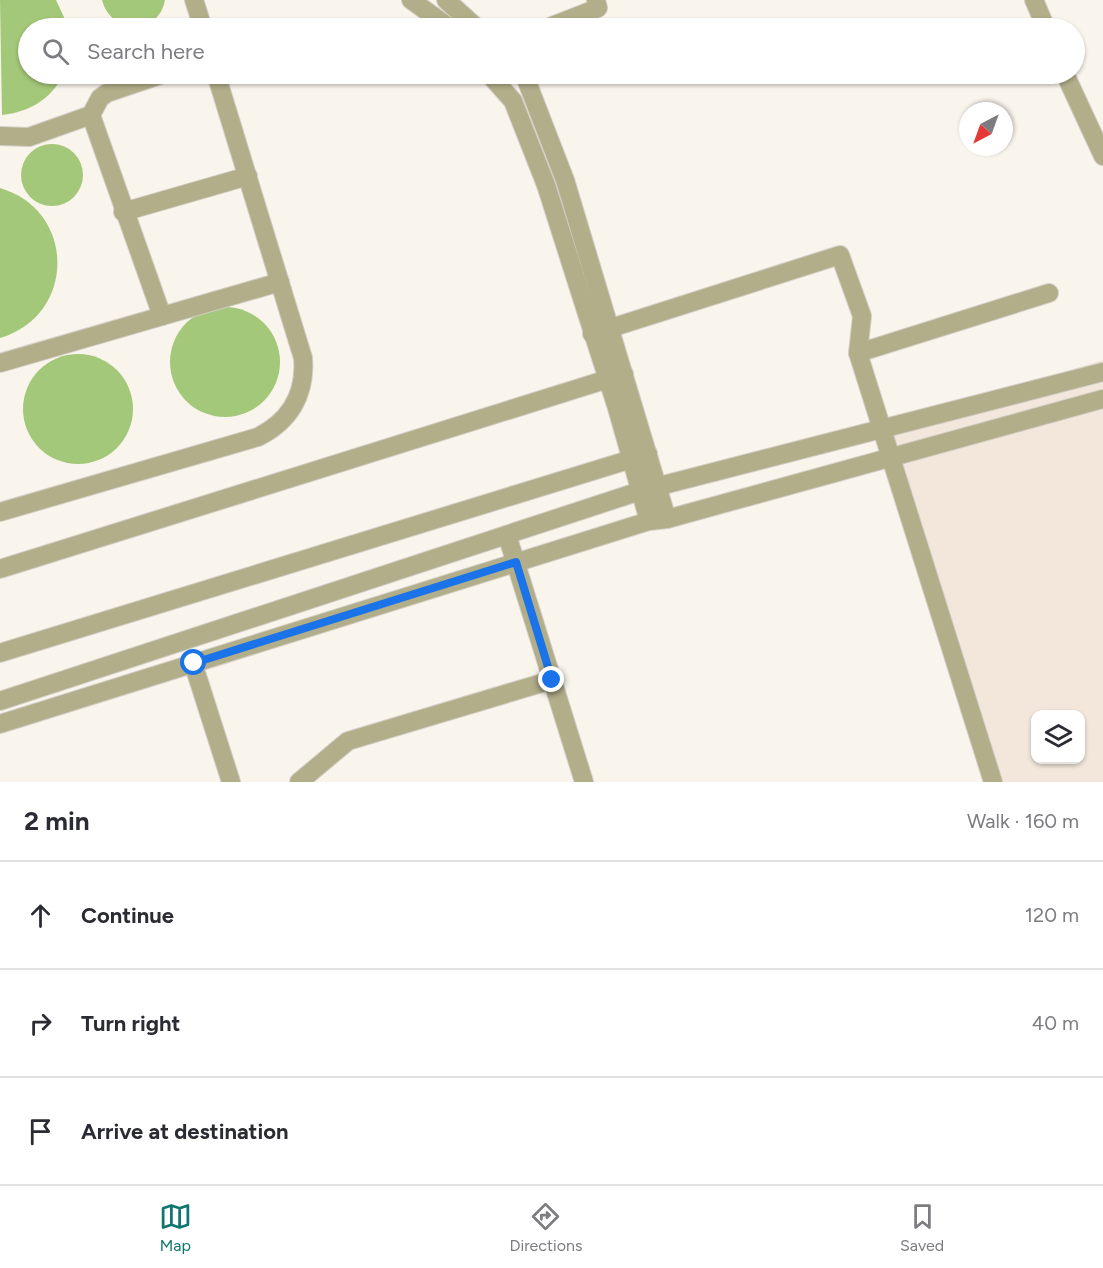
<!DOCTYPE html>
<html lang="en">
<head>
<meta charset="utf-8">
<style>
	body { margin:0; font-family:Figtree,sans-serif; background:#f7f7f7; color:#2b2b33 }
	.controls { position:absolute; right:18px; bottom:18px; display:grid; overflow:hidden; border-radius:12px; box-shadow:0 2px 4px #0004 }
	.controls button { width:54px; height:54px; display:grid; place-items:center; padding:0; border:0; border-bottom:2px solid #e1e1e2; background:#fff; color:#2b2b33; font:30px sans-serif }
	.compass { position:absolute; left:959px; top:102px; width:54px; height:54px; border-radius:50%; background:#fff; box-shadow:0 2px 4px #0004; rotate:221deg }
	.stop { position:absolute; width:18px; height:18px; margin:-14px; border:4px solid #1a73e8; border-radius:50%; background:#fff }
	.stop.end { background:#1a73e8; border-color:#fff; box-shadow:0 2px 6px #0008 }
	.list { margin:0; padding:0; list-style:none }
	h2 { display:flex; justify-content:space-between; align-items:center; height:78px; margin:0; padding:0 24px; font-size:26px }
	h2 small { font-size:20px; font-weight:400; color:#7c7c81 }
	.list li { display:grid; grid-template-columns:39px 1fr auto; gap:18px; align-items:center; box-sizing:border-box; height:108px; padding:0 24px; border-top:2px solid #e1e1e2 }
	.list b { display:block; font-size:22px; white-space:nowrap }
	.list em { font-size:20px; font-style:normal; color:#7c7c81 }
	.icon { flex:none; width:33px; height:33px; fill:none; stroke:currentColor; stroke-width:2; stroke-linecap:round; stroke-linejoin:round }
	.map { position:relative; flex:none; width:1103px; height:782px; overflow:hidden }
	.search { position:absolute; background:#fff; box-shadow:0 2px 4px #0004; left:18px; right:18px; top:18px; height:66px; display:flex; align-items:center; gap:15px; box-sizing:border-box; padding:0 21px; border-radius:33px; color:#7c7c81; font-size:22px }
	.sheet { height:402px; background:#fff }
	nav { display:flex; justify-content:space-around; align-items:center; box-sizing:border-box; height:84px; border-top:2px solid #e1e1e2; background:#fff; font-size:16px; color:#7c7c81 }
	nav a { display:grid; justify-items:center; gap:3px }
	nav .on { color:#0f766e }
	.map>svg:first-child { display:block }
	.built { fill:#f2e7da; fill-rule:evenodd }
	.water { fill:#a4c879 }
	.lines { fill:none; stroke-linecap:round; stroke-linejoin:round }
	.minor-casing { stroke:#d3cec7; stroke-width:20 }
	.minor { stroke:#b2ae89; stroke-width:18 }
	.route { stroke:#1a73e8; stroke-width:8 }
</style>
</head>
<body>
<div class="map">
<svg width="1103" height="782" viewBox="0 0 1103 782">
	<rect width="100%" height="100%" fill="#f9f4ec"/>
	<path class="built" d="M1103,360V782H991L884,427ZM1036,714H1080V760H1036Z"/>
	<g class="water">
		<path d="M0,0H56L69,28H28V74H64C51,99 30,112 2,115Z"/>
		<path d="M102,0H165C158,37 111,35 102,0Z"/>
		<circle cx="52" cy="175" r="31"/>
		<path d="M0,188C76,210 77,315 0,338Z"/>
		<circle cx="225" cy="362" r="55"/>
		<circle cx="78" cy="409" r="55"/>
	</g>
	<g class="lines">
		<g class="minor-casing">
			<g id="minor">
				<polyline points="194,0 203,28"/>
				<polyline points="411,0 450,28"/>
				<polyline points="446,0 477,28"/>
				<polyline points="1034,0 1046,28"/>
				<polyline points="547,28 598,8 596,0"/>
				<polyline points="489,74 513,101 546,185 617,408 649,521"/>
				<polyline points="524,74 565,180 667,519"/>
				<polyline points="1065,74 1103,156"/>
				<polyline points="91,115 100,98 107,93 163,74"/>
				<polyline points="0,136 29,137 91,115 162,316"/>
				<polyline points="123,212 248,176"/>
				<polyline points="592,334 840,255 862,316 858,353 993,782"/>
				<polyline points="858,353 1049,293"/>
				<polyline points="0,363 280,282"/>
				<path d="M0,512L258,437C290,421 306,394 303,358L216,74"/>
				<polyline points="507,535 584,782"/>
				<polyline points="0,569 624,374"/>
				<polyline points="0,653 648,454"/>
				<polyline points="193,663 231,782"/>
				<polyline points="0,701 640,491 1103,372"/>
				<polyline points="0,724 649,521 667,519 1103,399"/>
				<polyline points="299,782 348,741 552,680"/>
			</g>
		</g>
		<use href="#minor" class="minor"/>
	</g>
	<g class="lines">
		<polyline class="route" points="194,663 516,562 552,680"/>
	</g>
</svg>
<div class="controls">
<button><svg class="icon" aria-label="layers" viewBox="0 0 24 24"><path d="M12 4l9 5-9 5-9-5zM3 14l9 5 9-5"/></svg></button>
</div>
<svg class="compass" viewBox="-18 -18 36 36"><path d="M0-13l5 13h-10z" fill="#e53935"/><path d="M0 13l5-13h-10z" fill="#7c7c81"/></svg>
<div class="stop" style="left:194px;top:663px"></div>
<div class="stop end" style="left:552px;top:680px"></div>
<div class="search"><svg class="icon" aria-label="search" viewBox="0 0 24 24"><circle cx="10" cy="10" r="6"/><path d="M15 15l6 6"/></svg>Search here</div>
</div>
<section class="sheet">
<h2>2 min<small>Walk · 160 m</small></h2>
<ul class="list">
<li><svg class="icon" aria-label="ahead" viewBox="0 0 24 24"><path d="M12 20V5M6 11l6-6 6 6"/></svg><div><b>Continue</b></div><em>120 m</em></li>
<li><svg class="icon" aria-label="right" viewBox="0 0 24 24"><path d="M7 20v-9h11M14 6l5 5-5 5"/></svg><div><b>Turn right</b></div><em>40 m</em></li>
<li><svg class="icon" aria-label="arrive" viewBox="0 0 24 24"><path d="M6 21V4h12l-3 4 3 4H6"/></svg><div><b>Arrive at destination</b></div></li>
</ul>
</section>
<nav>
<a class="on"><svg class="icon" aria-label="map" viewBox="0 0 24 24"><path d="M3 6l6-2 6 2 6-2v14l-6 2-6-2-6 2zM9 4v14M15 6v14"/></svg>Map</a>
<a><svg class="icon" aria-label="directions" viewBox="0 0 24 24"><path d="M12 3l9 9-9 9-9-9zM9 14v-3h6M13 9l2 2-2 2"/></svg>Directions</a>
<a><svg class="icon" aria-label="saved" viewBox="0 0 24 24"><path d="M7 4h10v16l-5-4-5 4z"/></svg>Saved</a>
</nav>
</body>
</html>
